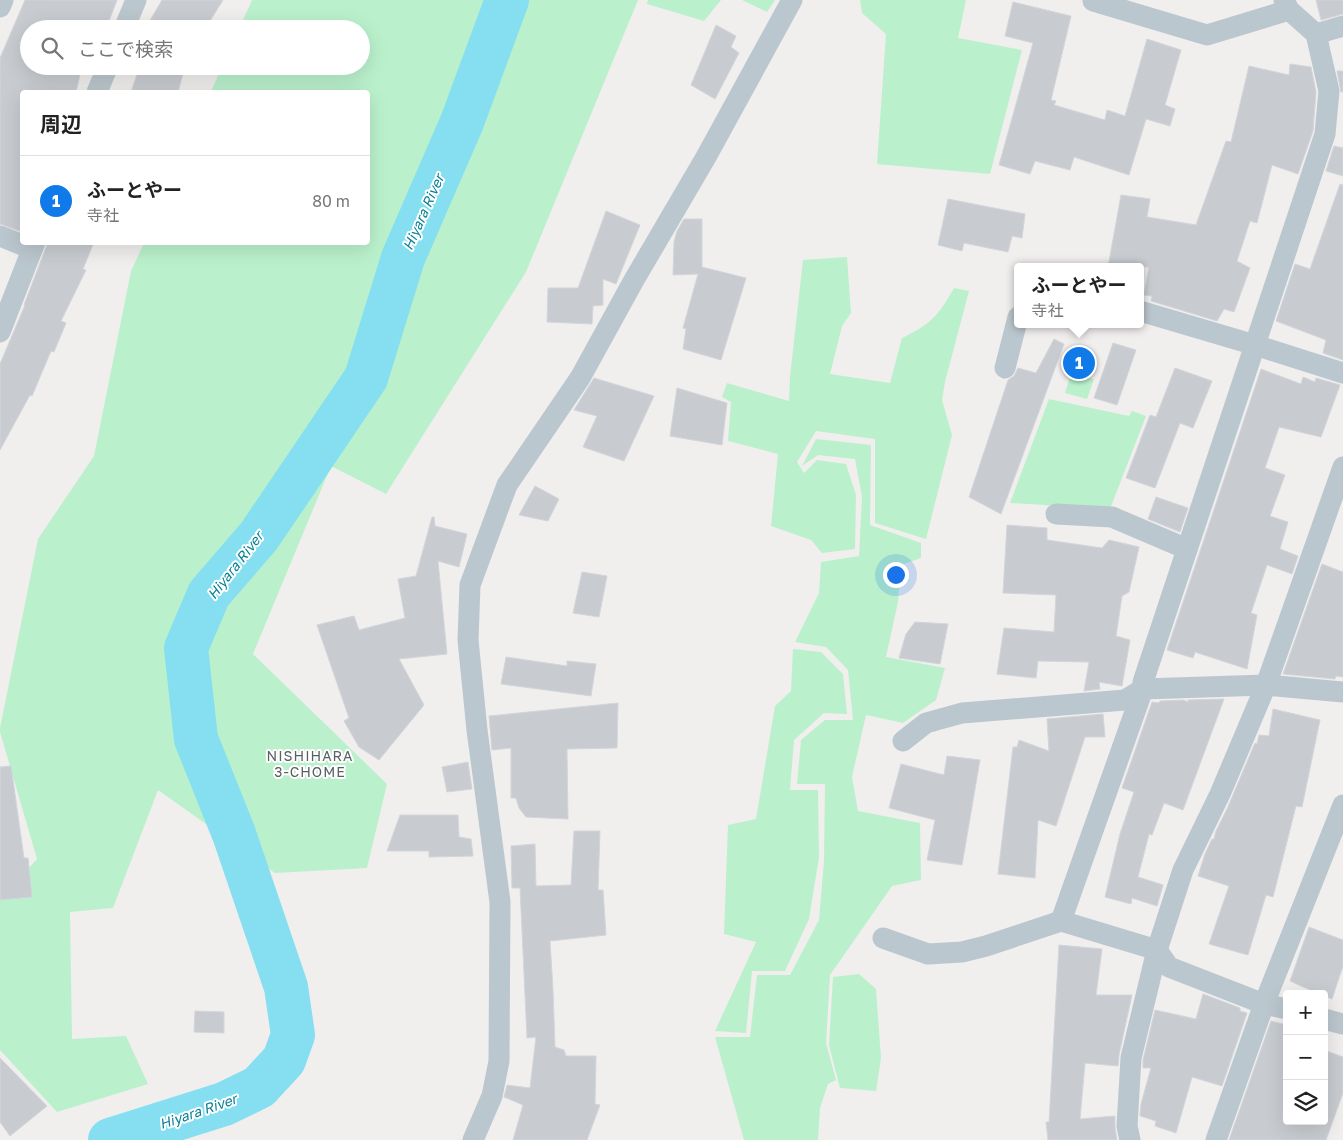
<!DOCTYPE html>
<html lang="ja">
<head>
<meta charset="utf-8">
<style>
	body { margin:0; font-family:"Golos Text","Noto Sans JP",sans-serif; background:#f6f6f6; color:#222 }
	.controls { position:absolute; right:15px; bottom:15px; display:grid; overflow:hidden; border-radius:5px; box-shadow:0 5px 20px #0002 }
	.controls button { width:45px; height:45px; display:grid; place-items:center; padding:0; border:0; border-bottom:1px solid #e0e0e0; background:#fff; color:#222; font:25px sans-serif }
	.you { position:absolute; left:895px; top:574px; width:18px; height:18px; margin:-12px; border:4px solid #fff; border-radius:50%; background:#1a73e8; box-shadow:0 0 0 8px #1a73e833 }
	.badge { display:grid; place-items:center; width:32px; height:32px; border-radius:50%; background:#107be8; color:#fff; font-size:16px; font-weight:700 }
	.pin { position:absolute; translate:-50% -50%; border:2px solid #fff; box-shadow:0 1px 5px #0006 }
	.popup { position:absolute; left:1014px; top:263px; width:130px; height:65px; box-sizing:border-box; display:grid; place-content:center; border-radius:5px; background:#fff; filter:drop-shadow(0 1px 4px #0005); font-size:16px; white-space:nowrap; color:#767676 }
	.popup b { font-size:19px; color:#222 }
	.popup::after { content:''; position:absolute; left:50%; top:100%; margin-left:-10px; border:10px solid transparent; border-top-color:#fff }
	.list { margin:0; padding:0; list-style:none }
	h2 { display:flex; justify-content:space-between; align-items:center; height:65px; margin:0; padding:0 20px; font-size:21px }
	h2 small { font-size:16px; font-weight:400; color:#767676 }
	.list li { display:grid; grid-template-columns:32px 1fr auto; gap:15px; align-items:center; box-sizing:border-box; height:90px; padding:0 20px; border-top:1px solid #e0e0e0 }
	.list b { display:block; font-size:19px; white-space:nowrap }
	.list p { margin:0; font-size:16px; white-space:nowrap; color:#767676 }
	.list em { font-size:16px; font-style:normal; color:#767676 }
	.icon { flex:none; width:28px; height:28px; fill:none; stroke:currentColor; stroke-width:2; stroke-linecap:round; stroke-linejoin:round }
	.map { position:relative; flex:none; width:1343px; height:1140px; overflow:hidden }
	.search { position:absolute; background:#fff; box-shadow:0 5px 20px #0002; left:20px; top:20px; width:350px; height:55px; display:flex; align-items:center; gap:12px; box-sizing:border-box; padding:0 18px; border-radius:28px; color:#767676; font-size:19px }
	.panel { position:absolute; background:#fff; box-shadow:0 5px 20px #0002; left:20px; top:90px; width:350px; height:155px; border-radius:5px }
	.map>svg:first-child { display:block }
	.green { fill:#baf1cc }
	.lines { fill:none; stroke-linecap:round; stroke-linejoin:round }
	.river { stroke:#85dff0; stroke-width:44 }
	.building { fill:#c8ccd1; stroke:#d2d5da }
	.street { stroke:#bbc7ce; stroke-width:21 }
	.labels { text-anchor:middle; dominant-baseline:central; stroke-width:4; stroke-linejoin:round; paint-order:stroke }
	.water-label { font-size:14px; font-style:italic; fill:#088197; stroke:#fff }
	.neighbourhood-label { font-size:14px; letter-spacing:1px; fill:#5a5f63; stroke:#fff }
</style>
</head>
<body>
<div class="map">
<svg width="1343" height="1140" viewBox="0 0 1343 1140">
	<rect width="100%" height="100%" fill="#f1eeee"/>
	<g class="green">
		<polygon points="252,0 638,0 526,272 386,494 331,466 253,654 387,784 367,868 275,873 158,790 113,908 70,912 72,1039 126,1036 148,1084 57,1112 0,1050 0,900 37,859 0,732 0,728 38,539 94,456 131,271 144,243 368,242 368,92 211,92 222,66 361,66 361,29 239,29"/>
		<polygon points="648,0 721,0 704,21 647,4"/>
		<polygon points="742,0 775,0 767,12"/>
		<polygon points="860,0 966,0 958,38 1022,50 990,174 877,164 886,34 862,13"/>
		<path d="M847,257L851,313L842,326L830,374L890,383L902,338C931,324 938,316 954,288L969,291L945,382L942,400L952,435L926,539L875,523V439L816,431L797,462L804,473L817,460L846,464L856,495L855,549L822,553L811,540L771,526L778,454L728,441L731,402L722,397L727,383L789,401L790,377L803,260Z"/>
		<polygon points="1071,374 1094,379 1087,399 1065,393"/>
		<polygon points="1049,399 1129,416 1132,411 1146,416 1110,509 1010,503"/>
		<polygon points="816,439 871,445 870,525 921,543 921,558 901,565 898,602 886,657 945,668 936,700 903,723 866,715 852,777 858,811 920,823 921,880 892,886 830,975 826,1043 836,1080 828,1084 820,1108 818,1140 744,1140 715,1037 750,1037 757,975 790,975 819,920 824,861 825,784 797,784 801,740 825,720 853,720 848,670 826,647 795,642 819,593 821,562 859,556 862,497 855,459 818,455 802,466"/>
		<polygon points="793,649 821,652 843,674 847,714 824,713 794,740 790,790 818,790 819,857 809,919 785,971 752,971 746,1033 715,1031 756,942 724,934 728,825 756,819 775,706 791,691"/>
		<polygon points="859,974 876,989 881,1058 876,1091 840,1088 829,1045 833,977"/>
	</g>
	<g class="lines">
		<polyline class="river" points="110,1140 224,1104 259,1087 284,1060 293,1035 286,987 234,834 196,739 186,648 209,594 259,536 366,378 403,258 462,122 507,0"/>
	</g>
	<g class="building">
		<polygon points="25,0 117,0 106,29 29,29 29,66 82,66 76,92 22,92 22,232 0,224 0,58"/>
		<polygon points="162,0 223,0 205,29 145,29"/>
		<polygon points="1316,0 1343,0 1343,14 1321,20"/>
		<polygon points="1013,2 1071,16 1051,100 1056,101 1054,105 1105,120 1107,110 1125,116 1147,39 1181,50 1165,105 1175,109 1170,126 1146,119 1129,175 1074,157 1070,170 1035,161 1030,174 999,165 1033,43 1005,36"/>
		<polygon points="716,25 736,36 731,47 739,53 715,99 691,85"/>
		<polygon points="1290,64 1311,67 1316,92 1313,131 1298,174 1272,165 1257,223 1250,221 1237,261 1250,268 1234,312 1224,309 1217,321 1151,301 1152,296 1144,295 1149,267 1108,267 1121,195 1150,199 1147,217 1196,225 1226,141 1231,142 1249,66 1289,75"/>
		<polygon points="140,66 185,66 178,92 131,92"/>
		<polygon points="1337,71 1343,71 1343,92 1341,92"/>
		<polygon points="1334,146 1343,148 1343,176 1326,171"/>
		<polygon points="1340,184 1343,185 1343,360 1323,353 1326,340 1276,321 1295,264 1310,269"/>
		<polygon points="948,199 1025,214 1022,238 1012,236 1008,252 964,243 962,251 938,245"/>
		<polygon points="606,211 640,225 616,284 603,279 603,305 593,306 592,324 547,322 548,288 578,288"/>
		<polygon points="684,219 702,219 702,267 746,278 721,360 683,349 686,329 683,328 698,274 673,275 674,242 677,231"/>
		<polygon points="48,242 94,242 83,269 86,270 61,321 66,323 54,352 51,351 32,396 30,395 0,450 0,364 25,305 24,305"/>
		<polygon points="1054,339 1064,344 1001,514 969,497 1008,380 1014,376 1018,368 1036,373"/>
		<polygon points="1113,343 1136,350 1117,405 1094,398"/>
		<polygon points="1175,368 1212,381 1193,428 1180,423 1155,488 1126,478 1150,415 1156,417"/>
		<polygon points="1261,369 1301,384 1303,377 1315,382 1316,378 1340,385 1321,437 1279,427 1266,465 1265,468 1285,475 1270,516 1288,522 1280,549 1298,556 1292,574 1267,565 1251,613 1257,615 1247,669 1195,652 1193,658 1167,650"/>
		<polygon points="594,378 654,396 624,461 583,447 597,416 574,410"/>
		<polygon points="677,388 727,403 722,445 670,436"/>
		<polygon points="535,486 559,499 548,521 519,515"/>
		<polygon points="1156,497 1188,508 1180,532 1148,519"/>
		<polygon points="432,517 434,517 435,526 467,534 459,567 438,561 447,654 399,659 424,705 379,760 359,747 344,721 349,718 317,625 354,616 359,630 405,618 398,579 416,576"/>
		<polygon points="1007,525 1047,528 1047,540 1102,548 1109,540 1139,547 1129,592 1122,596 1116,636 1130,640 1122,686 1099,682 1100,689 1084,691 1089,662 1038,661 1036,678 997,674 1004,628 1054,632 1056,595 1003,593"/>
		<polygon points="1322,564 1343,572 1343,677 1336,676 1335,679 1283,674"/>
		<polygon points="582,572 607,576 599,617 573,613"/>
		<polygon points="915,622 948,624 940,664 899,658 906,634"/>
		<polygon points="506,657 567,666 567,661 596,664 591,696 501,684"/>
		<polygon points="1224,699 1183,810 1164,803 1152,835 1149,834 1138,877 1163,885 1157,906 1132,898 1131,904 1105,897 1120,834 1134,792 1122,788 1152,702 1159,703 1160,701 1183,700 1188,702 1188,700"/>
		<polygon points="618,703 617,748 567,749 568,819 526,817 519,808 516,798 511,798 511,748 492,750 489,716"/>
		<polygon points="1273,709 1320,720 1302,807 1296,806 1273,897 1266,895 1248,955 1209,944 1229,886 1198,876 1205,854 1212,839 1214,839 1216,831 1227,809 1255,743 1257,744 1259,735 1269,736"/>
		<polygon points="1103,714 1105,737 1085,737 1056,826 1038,820 1035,878 998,874 1013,747 1017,747 1019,740 1049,751 1047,719"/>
		<polygon points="947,756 980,760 962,865 927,860 935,820 889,808 901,764 944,775"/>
		<polygon points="468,762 472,789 447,792 442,767"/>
		<polygon points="11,766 24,858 28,858 32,897 0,900 0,767"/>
		<polygon points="400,815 458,815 459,837 471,839 473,856 429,857 429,851 387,851"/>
		<polygon points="574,831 600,831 598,890 603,890 606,935 550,941 553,990 555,1047 564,1050 566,1056 596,1056 595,1104 600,1105 587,1140 513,1140 523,1105 504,1097 507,1085 530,1088 536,1037 527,1038 520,888 512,888 511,846 535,844 536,886 571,885"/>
		<polygon points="1309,927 1343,940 1343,966 1332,999 1324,996 1324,994 1319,994 1290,981"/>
		<polygon points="1059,945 1102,949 1096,995 1132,995 1119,1055 1118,1066 1085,1063 1080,1119 1115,1116 1115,1128 1117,1140 1048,1140 1046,1122 1049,1122"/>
		<polygon points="1203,994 1240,1008 1240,1011 1247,1013 1222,1086 1192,1077 1176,1133 1155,1126 1156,1121 1140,1116 1141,1104 1151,1068 1143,1068 1143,1060 1155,1010 1196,1019"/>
		<polygon points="195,1011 224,1012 224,1033 194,1032"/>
		<polygon points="1271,1021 1287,1025 1287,1121 1324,1121 1324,1050 1343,1057 1343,1093 1326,1140 1229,1140"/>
		<polygon points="0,1058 47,1106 10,1136 0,1122"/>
	</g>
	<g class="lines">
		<g class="street">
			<polyline points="1284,0 1289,10 1316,34 1329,91 1325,134 1143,682 1143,689 1061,921 1157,950 1169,967 1264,1004 1287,1009"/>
			<polyline points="1093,1 1207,35 1289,10"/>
			<polyline points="0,7 3,0"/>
			<polyline points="124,29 136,0"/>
			<polyline points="1316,34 1343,26"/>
			<polyline points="97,92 108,66"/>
			<polyline points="0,236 32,249"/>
			<polyline points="1140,311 1255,345 1343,373"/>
			<polyline points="0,332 35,242"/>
			<polyline points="1005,368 1018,317"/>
			<polyline points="1056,514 1112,517 1187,549"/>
			<polyline points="903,741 926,723 962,713 1125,700 1143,689 1266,685 1343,692"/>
			<polyline points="883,938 928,954 962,952 986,946 1061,921"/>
			<polyline points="1324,1019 1343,1024"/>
			<polyline points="473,1140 492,1096 499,1061 500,902 477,730 468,640 470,585 507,485 580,378 634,280 706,157 792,0"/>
			<polyline points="1130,1140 1127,1126 1131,1058 1157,950 1183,870 1220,794 1266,685 1343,467"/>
			<polyline points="1216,1140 1264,1004 1343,805"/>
		</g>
	</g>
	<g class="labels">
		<g class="water-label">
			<text transform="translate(423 212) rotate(-66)">Hiyara River</text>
			<text transform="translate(235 565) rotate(-52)">Hiyara River</text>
			<text transform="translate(198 1111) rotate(-19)">Hiyara River</text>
		</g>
		<g class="neighbourhood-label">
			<text x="310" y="755">NISHIHARA<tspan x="310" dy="16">3-CHOME</tspan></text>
		</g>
	</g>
</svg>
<div class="controls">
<button>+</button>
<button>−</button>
<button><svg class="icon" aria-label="layers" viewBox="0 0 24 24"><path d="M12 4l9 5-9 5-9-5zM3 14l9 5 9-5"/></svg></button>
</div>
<div class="you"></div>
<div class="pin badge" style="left:1079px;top:363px">1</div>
<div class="popup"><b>ふーとやー</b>寺社</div>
<div class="search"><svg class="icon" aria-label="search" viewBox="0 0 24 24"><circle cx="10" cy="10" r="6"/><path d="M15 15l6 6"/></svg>ここで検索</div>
<section class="panel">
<h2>周辺<small></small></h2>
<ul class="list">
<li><span class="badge">1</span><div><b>ふーとやー</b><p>寺社</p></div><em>80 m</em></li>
</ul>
</section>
</div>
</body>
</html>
